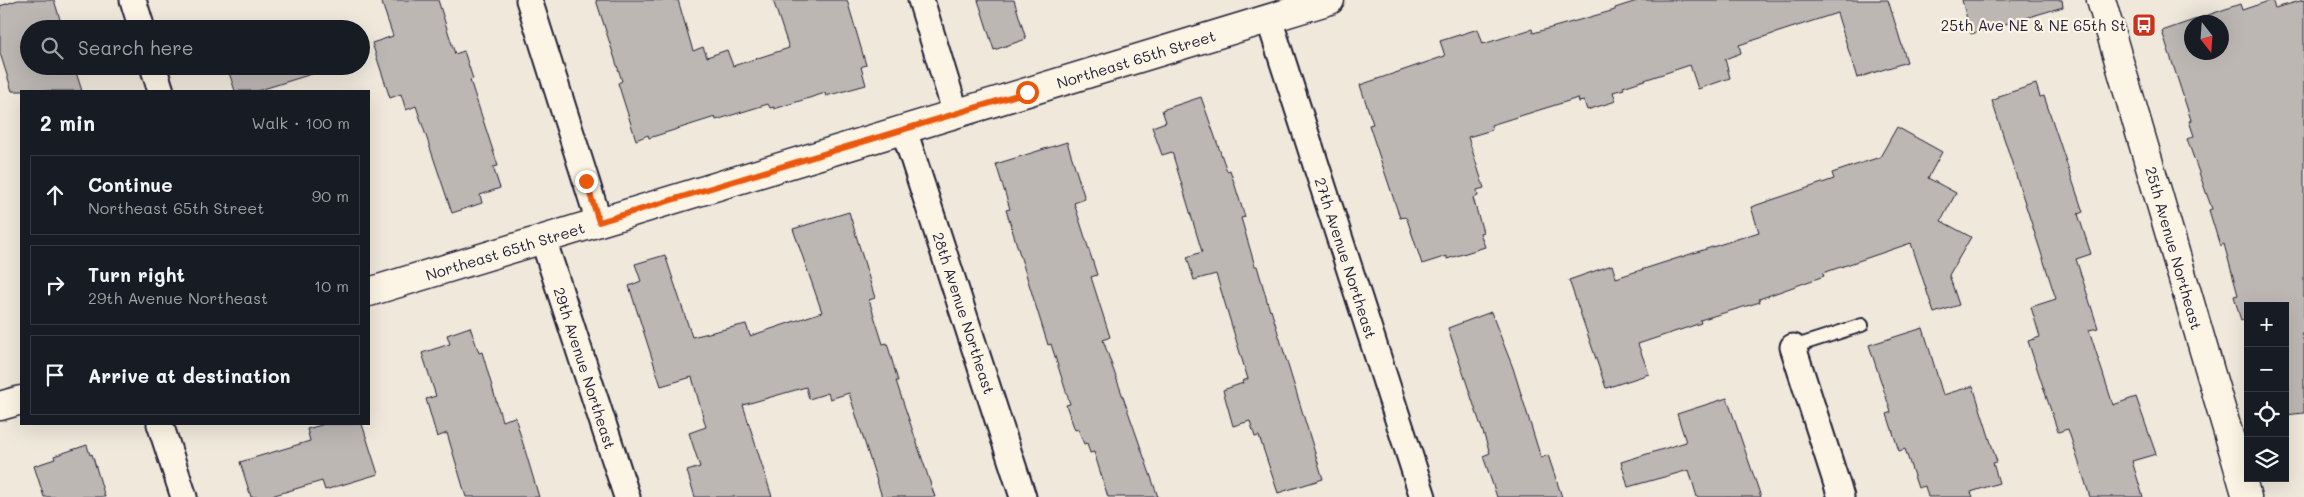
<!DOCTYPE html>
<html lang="en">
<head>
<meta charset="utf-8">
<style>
	body { margin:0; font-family:Mali,sans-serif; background:#242831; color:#f1f3f6 }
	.controls { position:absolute; right:15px; bottom:15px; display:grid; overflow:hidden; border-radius:0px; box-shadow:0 5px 20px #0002 }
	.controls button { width:45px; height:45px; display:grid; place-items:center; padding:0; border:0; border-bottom:1px solid #363941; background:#171b24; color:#f1f3f6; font:25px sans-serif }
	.compass { position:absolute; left:2184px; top:15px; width:45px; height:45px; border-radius:50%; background:#171b24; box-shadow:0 5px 20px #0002; rotate:163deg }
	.stop { position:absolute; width:15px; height:15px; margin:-11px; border:4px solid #ea580c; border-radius:50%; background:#fff }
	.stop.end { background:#ea580c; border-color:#fff; box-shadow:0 1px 5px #0008 }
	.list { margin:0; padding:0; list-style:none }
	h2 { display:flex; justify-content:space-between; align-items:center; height:65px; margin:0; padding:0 20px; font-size:21px }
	h2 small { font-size:16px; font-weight:400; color:#9ea1a6 }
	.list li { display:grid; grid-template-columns:32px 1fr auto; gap:15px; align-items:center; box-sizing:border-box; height:80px; margin:0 10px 10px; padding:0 10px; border:1px solid #363941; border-radius:0px }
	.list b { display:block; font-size:19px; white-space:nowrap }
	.list p { margin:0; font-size:16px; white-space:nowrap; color:#9ea1a6 }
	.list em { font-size:16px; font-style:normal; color:#9ea1a6 }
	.icon { flex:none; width:28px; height:28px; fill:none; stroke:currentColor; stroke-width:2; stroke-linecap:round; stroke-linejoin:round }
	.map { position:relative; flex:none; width:2304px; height:497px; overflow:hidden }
	.search { position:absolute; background:#171b24; box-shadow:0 5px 20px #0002; left:20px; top:20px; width:350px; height:55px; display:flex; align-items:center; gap:12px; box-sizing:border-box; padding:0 18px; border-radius:28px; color:#9ea1a6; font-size:19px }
	.panel { position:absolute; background:#171b24; box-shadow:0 5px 20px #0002; left:20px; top:90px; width:350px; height:335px; border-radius:0px }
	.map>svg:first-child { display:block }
	.building { fill:#bcb7b3; stroke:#22223b; fill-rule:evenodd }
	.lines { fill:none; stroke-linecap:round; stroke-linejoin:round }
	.lane-casing { stroke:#22223b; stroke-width:16 }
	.street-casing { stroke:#22223b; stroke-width:29 }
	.secondary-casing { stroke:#22223b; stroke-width:31 }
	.lane { stroke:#fcf5e5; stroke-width:12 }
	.street { stroke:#fcf5e5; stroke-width:25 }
	.secondary { stroke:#fcf5e5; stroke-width:28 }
	.route { stroke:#ea580c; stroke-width:6 }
	.labels { text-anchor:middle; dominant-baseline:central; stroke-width:4.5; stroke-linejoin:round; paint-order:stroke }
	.poi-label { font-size:15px; fill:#22223b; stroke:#fcf5e5; text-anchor:end }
	.street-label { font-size:15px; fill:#22223b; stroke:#fcf5e5 }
</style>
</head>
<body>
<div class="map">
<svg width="2304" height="497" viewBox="0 0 2304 497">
	<rect width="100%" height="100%" fill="#efe8db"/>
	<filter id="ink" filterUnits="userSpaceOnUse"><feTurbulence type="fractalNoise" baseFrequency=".02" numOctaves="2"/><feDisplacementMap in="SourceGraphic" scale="10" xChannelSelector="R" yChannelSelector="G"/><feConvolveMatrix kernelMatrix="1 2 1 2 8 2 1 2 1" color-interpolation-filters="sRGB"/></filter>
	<g filter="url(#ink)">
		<g class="building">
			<polygon points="18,0 54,0 63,29 29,29 29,66 74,66 82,91 12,91 0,53 0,6"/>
			<polygon points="381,0 438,0 455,54 464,51 473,79 470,80 498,166 493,167 500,188 480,195 482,203 452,213 416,106 406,110 401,94 390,98 372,43 393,36"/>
			<polygon points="596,0 678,0 693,51 703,47 707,57 727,50 733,66 789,48 773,0 847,0 866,65 861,67 866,85 826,96 825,93 774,109 774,107 770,108 768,104 716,120 715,117 649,138 648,135 636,140 618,83 622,81"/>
			<polygon points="978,0 1014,0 1026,39 994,50"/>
			<polygon points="1640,0 1888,0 1907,62 1857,78 1837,13 1739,45 1741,53 1725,59 1730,78 1698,89 1690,65 1623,87 1624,89 1613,92 1616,101 1587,110 1584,101 1579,102 1578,98 1491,125 1492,130 1468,137 1484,188 1477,190 1478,196 1473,198 1483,232 1480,233 1485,247 1447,259 1447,256 1422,264 1407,219 1405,217 1400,218 1369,125 1373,124 1360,85 1445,56 1440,41 1478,29 1483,44 1532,29 1533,33 1615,10 1615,8"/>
			<polygon points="1962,0 2062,0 2063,7 1971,34"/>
			<path d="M2272,0L2275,8L2304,0V333H2301L2304,342V413L2285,415V306H2248V324L2246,319L2241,321L2234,296L2238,295L2224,244L2220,246L2209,210L2212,209L2187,139L2194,136L2189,121L2191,120L2162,31L2240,4L2242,10ZM2192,22H2222V52H2192Z"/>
			<polygon points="227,66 318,66 318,72 257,91 235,91"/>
			<polygon points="2036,84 2040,97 2044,96 2083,212 2078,214 2091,254 2076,259 2098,328 2089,330 2113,405 2136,397 2156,454 2132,461 2143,497 2090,497 2068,429 2058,432 2028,341 2040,337 2031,307 2056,299 1992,101 1999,98 1999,96"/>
			<polygon points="1201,97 1227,171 1230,170 1245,217 1241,218 1255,266 1257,266 1270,311 1271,310 1323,479 1278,493 1259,436 1255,437 1250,421 1233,426 1223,390 1243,383 1242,381 1248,379 1216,274 1194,280 1187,257 1202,252 1172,152 1162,155 1152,127 1166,122 1162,110"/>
			<polygon points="1897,127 1942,152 1928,178 1956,193 1941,221 1971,237 1949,275 1959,305 1934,313 1911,243 1823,273 1824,276 1759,299 1760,302 1700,320 1701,323 1638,344 1649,374 1606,388 1569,280 1612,265 1616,278 1759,232 1751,207 1834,179 1832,173 1880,157"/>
			<polygon points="1067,142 1085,199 1074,203 1097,275 1091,277 1110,337 1103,340 1158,497 1108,497 1094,452 1090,453 1087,443 1084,444 1078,429 1075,430 1066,405 1070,404 1051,344 1048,345 1006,210 1010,209 996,164"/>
			<polygon points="849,212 875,298 869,300 883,344 887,343 898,381 896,381 935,497 882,497 849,393 830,399 828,393 809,399 806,387 743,405 772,497 695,497 687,471 700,467 689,433 706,427 692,377 661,386 629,286 641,281 635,264 665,255 692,337 746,324 750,336 822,312 793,229"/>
			<polygon points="1491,312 1513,368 1541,458 1548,455 1562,497 1497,497 1483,456 1490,453 1448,328"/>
			<polygon points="470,327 479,353 482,352 502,421 515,417 539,497 466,497 447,433 437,437 426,399 436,396 422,353 450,344 447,335"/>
			<polygon points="1923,328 1943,395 1973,386 1997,462 1993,463 1999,483 1971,492 1973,497 1928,497 1925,486 1918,488 1905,449 1899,451 1887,414 1891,412 1869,345"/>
			<polygon points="1727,398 1761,497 1697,497 1689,470 1628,487 1621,462 1686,442 1677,414"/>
			<polygon points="325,424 362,424 378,474 325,490 322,481 268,497 251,497 240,462 310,441 307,429"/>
			<polygon points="87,445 90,455 92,454 105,497 44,497 34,466 55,459 54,456"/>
		</g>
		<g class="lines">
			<g class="lane-casing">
				<polyline id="lane" points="1793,347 1862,325"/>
			</g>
			<g class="street-casing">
				<g id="street">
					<polyline points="133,0 142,29"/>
					<polyline points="529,0 599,222"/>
					<polyline points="921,0 956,114"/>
					<polyline points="1269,19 1423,497"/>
					<polyline points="153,66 161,91"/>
					<polyline points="904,130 1023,497"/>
					<polyline points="543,239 627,497"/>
					<polyline points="1793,347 1841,497"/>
					<polyline points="160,424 184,497"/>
				</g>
			</g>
			<g class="secondary-casing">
				<g id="secondary">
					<polyline points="2101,0 2247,497"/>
					<polyline points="369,292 1330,0"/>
					<polyline points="0,406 21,400"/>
				</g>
			</g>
			<use href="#lane" class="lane"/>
			<use href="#street" class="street"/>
			<use href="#secondary" class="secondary"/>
		</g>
	</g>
	<g class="lines" filter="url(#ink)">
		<polyline class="route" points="586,181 599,222 1027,92"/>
	</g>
	<defs>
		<g id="bus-square" transform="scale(1.25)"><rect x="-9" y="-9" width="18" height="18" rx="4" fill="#c8321e" stroke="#fcf5e5"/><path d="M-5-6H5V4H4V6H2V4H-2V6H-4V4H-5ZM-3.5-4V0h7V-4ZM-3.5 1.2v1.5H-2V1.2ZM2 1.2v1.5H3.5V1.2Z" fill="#fff"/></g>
	</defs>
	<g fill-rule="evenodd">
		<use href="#bus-square" x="2144" y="25"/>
	</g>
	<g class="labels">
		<g class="poi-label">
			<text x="2126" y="25">25th Ave NE &amp; NE 65th St</text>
		</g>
		<g class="street-label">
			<text transform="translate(1136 59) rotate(-17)">Northeast 65th Street</text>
			<text transform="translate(2174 248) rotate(74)">25th Avenue Northeast</text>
			<text transform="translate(505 251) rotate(-17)">Northeast 65th Street</text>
			<text transform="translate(1346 258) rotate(72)">27th Avenue Northeast</text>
			<text transform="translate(964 313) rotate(72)">28th Avenue Northeast</text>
			<text transform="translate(585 368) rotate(72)">29th Avenue Northeast</text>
		</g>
	</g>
</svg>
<div class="controls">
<button>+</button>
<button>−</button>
<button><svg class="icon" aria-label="locate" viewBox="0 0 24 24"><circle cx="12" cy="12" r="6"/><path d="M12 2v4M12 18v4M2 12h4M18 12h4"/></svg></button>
<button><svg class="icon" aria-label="layers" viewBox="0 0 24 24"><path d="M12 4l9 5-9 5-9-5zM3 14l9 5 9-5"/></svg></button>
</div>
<svg class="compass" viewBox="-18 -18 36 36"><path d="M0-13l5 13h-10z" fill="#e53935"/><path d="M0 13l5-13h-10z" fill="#9ea1a6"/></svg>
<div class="stop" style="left:1027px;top:92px"></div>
<div class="stop end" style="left:586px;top:181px"></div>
<div class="search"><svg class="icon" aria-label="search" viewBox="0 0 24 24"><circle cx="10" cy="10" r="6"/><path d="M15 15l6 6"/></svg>Search here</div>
<section class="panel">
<h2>2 min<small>Walk · 100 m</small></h2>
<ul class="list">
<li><svg class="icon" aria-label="ahead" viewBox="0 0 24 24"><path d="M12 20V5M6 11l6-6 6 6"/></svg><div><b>Continue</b><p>Northeast 65th Street</p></div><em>90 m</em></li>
<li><svg class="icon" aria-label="right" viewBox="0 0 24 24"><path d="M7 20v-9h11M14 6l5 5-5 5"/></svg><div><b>Turn right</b><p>29th Avenue Northeast</p></div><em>10 m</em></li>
<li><svg class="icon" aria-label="arrive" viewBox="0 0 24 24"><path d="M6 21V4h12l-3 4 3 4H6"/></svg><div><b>Arrive at destination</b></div></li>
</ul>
</section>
</div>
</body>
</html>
